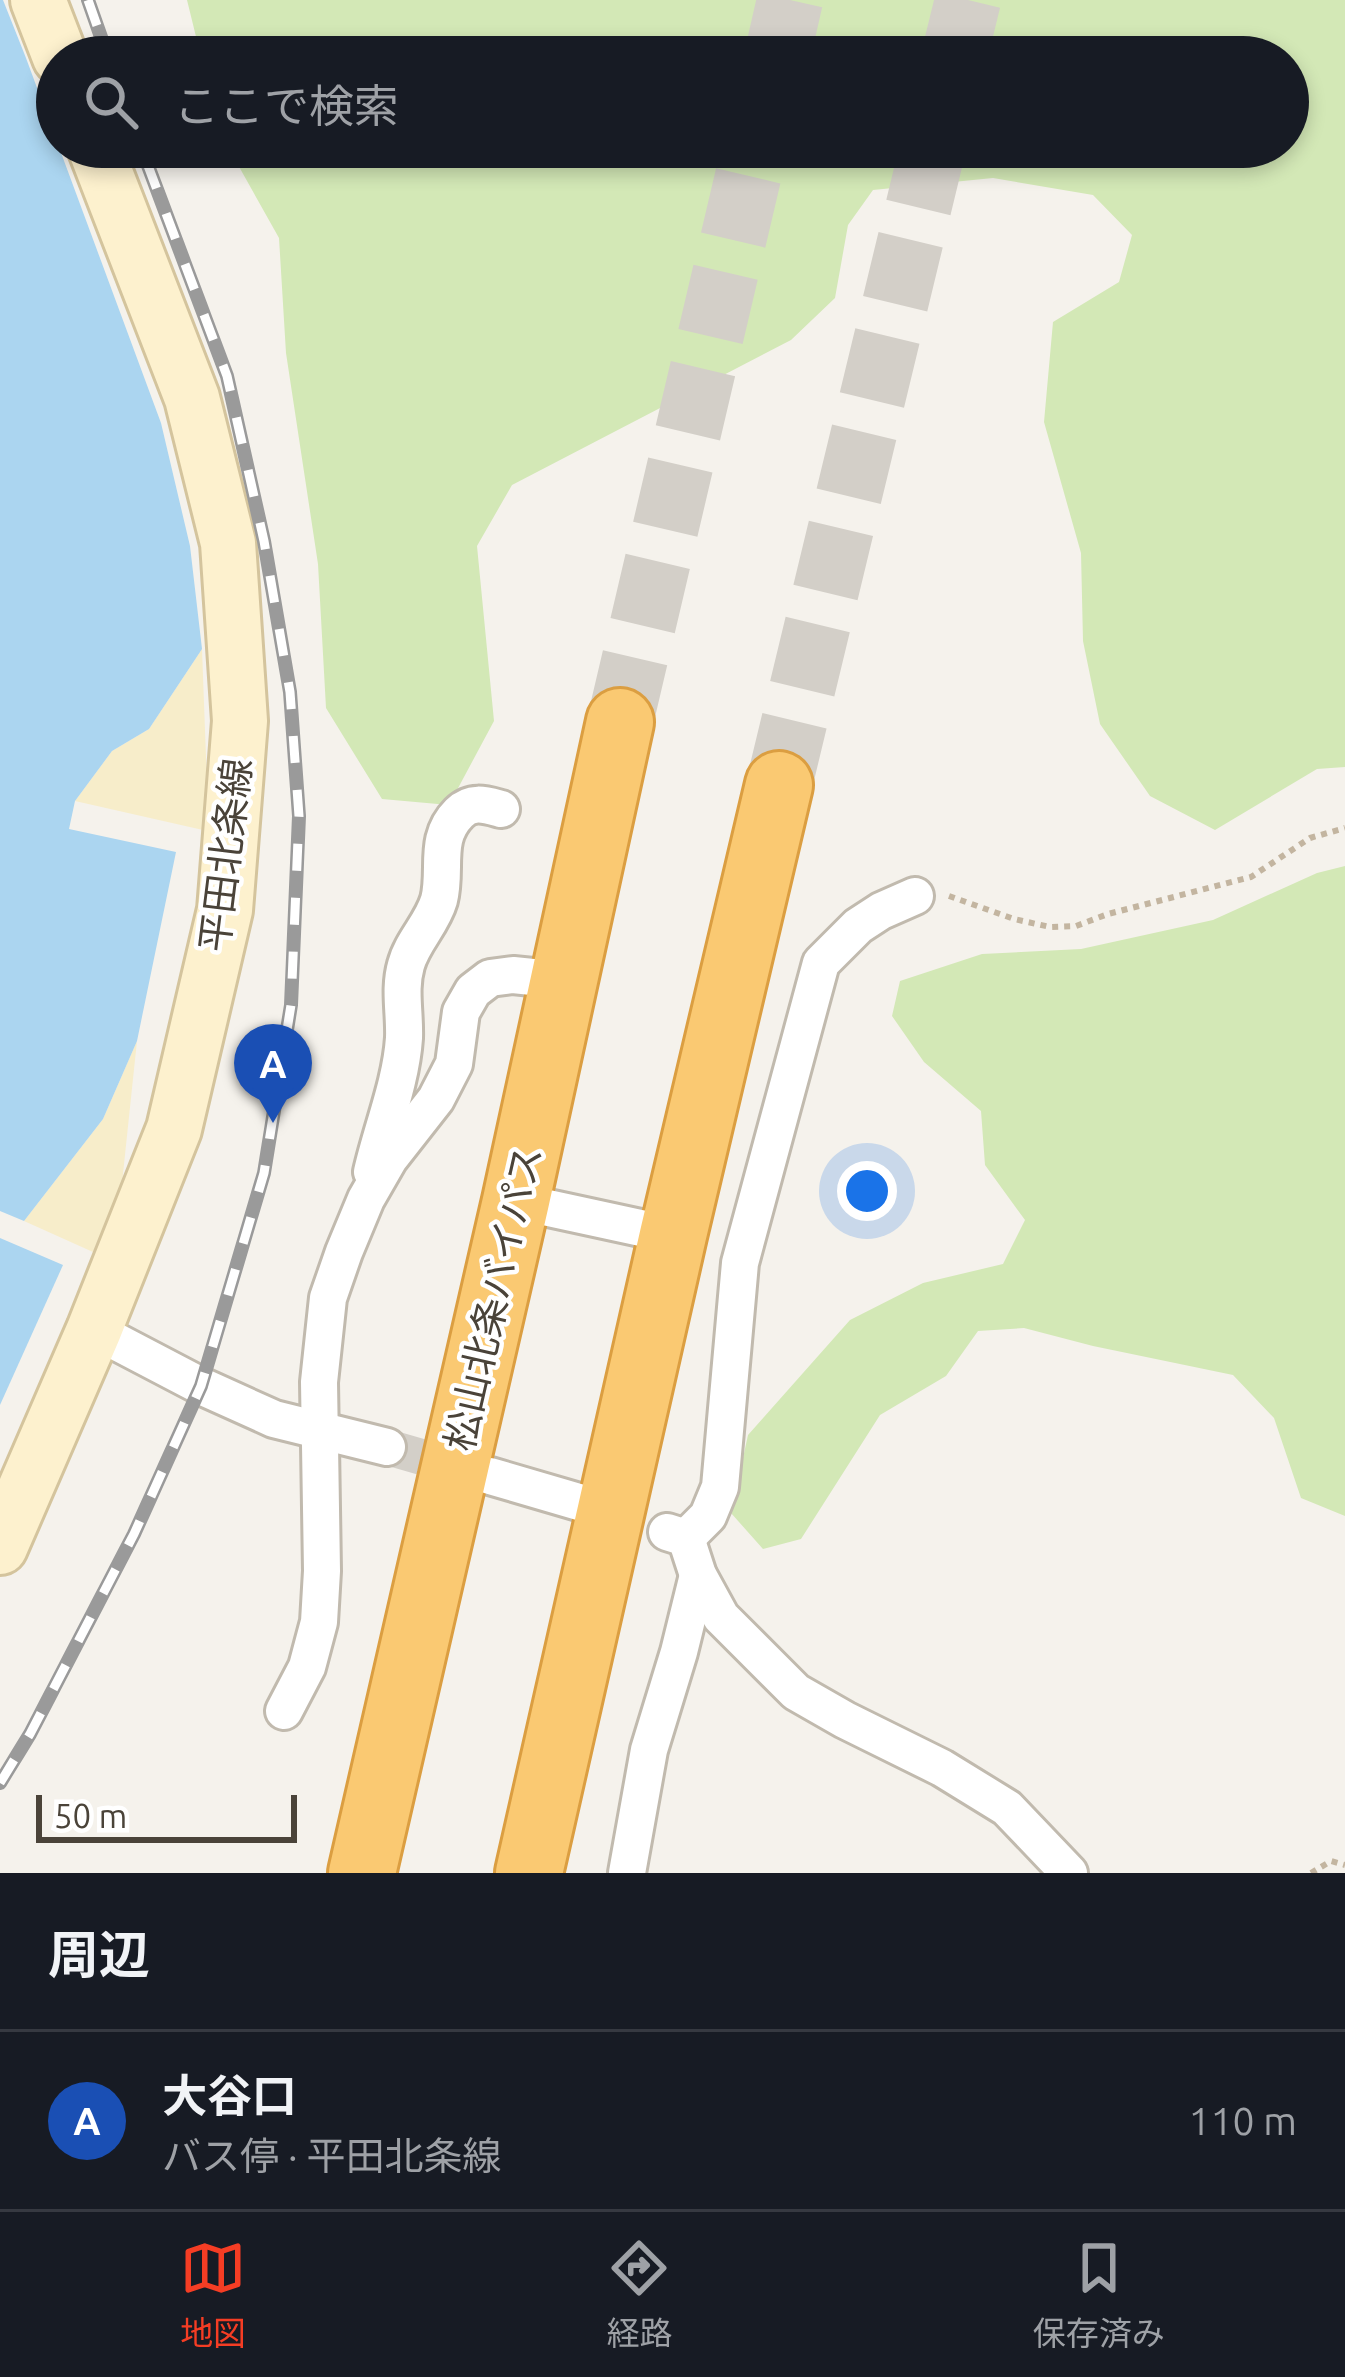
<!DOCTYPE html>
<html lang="ja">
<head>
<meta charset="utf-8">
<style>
	body { margin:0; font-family:Ubuntu,"Noto Sans JP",sans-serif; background:#20242c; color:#f1f3f6 }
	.scale { position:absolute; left:36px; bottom:30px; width:261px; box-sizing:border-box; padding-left:12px; border:6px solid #4a4339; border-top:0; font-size:33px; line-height:42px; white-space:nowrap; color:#4a4339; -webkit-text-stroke:9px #fff; paint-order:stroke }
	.you { position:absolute; left:867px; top:1191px; width:42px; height:42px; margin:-30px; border:9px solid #fff; border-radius:50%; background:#1a73e8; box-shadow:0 0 0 18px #1a73e833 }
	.badge { display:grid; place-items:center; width:78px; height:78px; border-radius:50%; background:#f53d24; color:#fff; font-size:39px; font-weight:700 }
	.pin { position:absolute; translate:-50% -99px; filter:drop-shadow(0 3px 6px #0008) }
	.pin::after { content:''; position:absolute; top:63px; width:42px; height:36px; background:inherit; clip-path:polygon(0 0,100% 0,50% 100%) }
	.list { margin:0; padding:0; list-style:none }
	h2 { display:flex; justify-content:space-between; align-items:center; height:156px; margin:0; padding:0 48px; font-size:51px }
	h2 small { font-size:39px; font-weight:400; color:#9ea1a6 }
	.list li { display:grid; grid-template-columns:78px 1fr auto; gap:36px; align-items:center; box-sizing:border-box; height:180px; padding:0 48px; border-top:3px solid #363941 }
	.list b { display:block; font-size:45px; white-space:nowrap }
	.list p { margin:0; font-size:39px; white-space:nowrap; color:#9ea1a6 }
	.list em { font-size:39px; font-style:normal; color:#9ea1a6 }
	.icon { flex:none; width:66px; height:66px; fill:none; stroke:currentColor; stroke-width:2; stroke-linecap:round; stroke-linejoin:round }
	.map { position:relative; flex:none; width:1345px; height:1873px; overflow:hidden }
	.search { position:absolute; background:#171b24; box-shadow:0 6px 18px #0003; left:36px; right:36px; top:36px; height:132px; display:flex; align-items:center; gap:30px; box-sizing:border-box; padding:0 42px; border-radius:66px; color:#9ea1a6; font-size:45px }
	.sheet { height:336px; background:#171b24 }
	nav { display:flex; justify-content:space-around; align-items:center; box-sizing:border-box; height:168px; border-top:3px solid #363941; background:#171b24; font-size:33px; color:#9ea1a6 }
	nav a { display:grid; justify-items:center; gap:6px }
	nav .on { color:#f53d24 }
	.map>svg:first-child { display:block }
	.green { fill:#d3e8b6 }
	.sand { fill:#f7edca }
	.water { fill:#abd5f0 }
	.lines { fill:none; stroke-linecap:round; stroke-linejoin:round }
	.street-tunnel { stroke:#d3cfc8; stroke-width:36; stroke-dasharray:36 18; stroke-linecap:butt }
	.highway-tunnel { stroke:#d3cfc8; stroke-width:66; stroke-dasharray:66 33; stroke-linecap:butt }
	.street-casing { stroke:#c1baae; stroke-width:42 }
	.secondary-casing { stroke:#d4c49d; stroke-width:60 }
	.highway-casing { stroke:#db9e41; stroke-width:72 }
	.path { stroke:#c3b5a0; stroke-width:6; stroke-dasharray:6 6; stroke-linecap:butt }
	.street { stroke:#fff; stroke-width:36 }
	.secondary { stroke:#fdf1ce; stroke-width:54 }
	.highway { stroke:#fac972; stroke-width:66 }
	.rail-casing { stroke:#9a9a9a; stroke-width:14 }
	.rail { stroke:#fff; stroke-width:9; stroke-dasharray:27; stroke-linecap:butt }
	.labels { text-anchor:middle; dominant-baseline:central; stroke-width:9; stroke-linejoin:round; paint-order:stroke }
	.street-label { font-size:39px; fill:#4a4339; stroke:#fff }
</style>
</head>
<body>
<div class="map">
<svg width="1345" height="1873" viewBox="0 0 1345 1873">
	<rect width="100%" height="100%" fill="#f5f2ec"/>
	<g class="green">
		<polygon points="187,0 1345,0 1345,767 1317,769 1215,830 1150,796 1100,724 1083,641 1081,553 1044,422 1053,322 1119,282 1132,235 1093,195 993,178 873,190 848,225 835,298 791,340 512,485 477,546 494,721 449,805 382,799 326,708 318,564 286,353 279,238 228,147 1288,147 1288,57 201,57"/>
		<polygon points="1345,866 1345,1516 1301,1498 1274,1418 1233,1375 1093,1346 1024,1328 978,1331 946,1376 880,1415 801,1539 763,1549 731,1513 748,1435 850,1320 923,1283 1003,1264 1025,1220 985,1165 981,1111 924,1062 892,1016 900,981 982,954 1081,949 1213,920 1317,873"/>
	</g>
	<g class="sand">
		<polygon points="202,649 207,784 203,830 75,801 112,751 149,729"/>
		<polygon points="137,1041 122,1183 93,1252 24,1221 103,1119"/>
	</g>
	<g class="water">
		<polygon points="0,0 3,0 26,58 161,423 190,546 202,649 149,729 112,751 75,801 69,829 176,852 137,1041 103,1119 24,1221 0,1211"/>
		<polygon points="0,1238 63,1265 0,1405"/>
	</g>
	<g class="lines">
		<polyline class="street-tunnel" points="387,1447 470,1471"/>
		<g class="highway-tunnel">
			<polyline points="777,57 790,0"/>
			<polyline points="954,57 968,0"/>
			<polyline points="620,722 755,147"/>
			<polyline points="779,785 933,147"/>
		</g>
		<g class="street-casing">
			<g id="street">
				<path d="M372,1172C382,1128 401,1083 404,1038C405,1013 399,989 406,965C412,942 432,924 439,900C447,869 433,839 459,813C472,800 486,805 501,809"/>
				<polyline points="516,1201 673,1235"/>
				<polyline points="94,1330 201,1386 274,1419 387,1447"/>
				<polyline points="490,1476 589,1505"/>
				<polyline points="667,1532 686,1538 698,1575 721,1617 796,1692 845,1720 942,1768 1007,1808 1069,1873"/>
				<polyline points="686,1538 708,1516 720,1487 740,1263 821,963 858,926 881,911 915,896"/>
				<polyline points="284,1711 307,1667 319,1622 322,1571 319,1382 328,1298 344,1252 366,1199 389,1159 436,1099 454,1064 461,1012 473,991 490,978 513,975 562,980"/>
				<polyline points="627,1873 649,1750 679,1652 698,1575"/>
			</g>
		</g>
		<g class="secondary-casing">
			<g id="secondary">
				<polyline points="38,0 60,57"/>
				<polyline points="0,1547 94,1330 174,1129 225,910 240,721 228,543 192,398 95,147"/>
			</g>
		</g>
		<g class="highway-casing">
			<g id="highway">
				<polyline points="362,1873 516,1201 620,722"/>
				<polyline points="529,1873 673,1235 779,785"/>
			</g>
		</g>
		<g class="path">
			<polyline points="949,896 1014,919 1050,927 1076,926 1108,914 1251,877 1310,838 1345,828"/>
			<polyline points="1311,1873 1331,1861 1345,1865"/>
		</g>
		<use href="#street" class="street"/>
		<use href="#secondary" class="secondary"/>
		<use href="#highway" class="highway"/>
		<g class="rail-casing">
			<g id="rail">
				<polyline points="88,0 108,57"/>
				<polyline points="0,1783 30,1734 134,1534 201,1386 264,1173 291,1005 299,816 290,692 264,541 227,376 141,147"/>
			</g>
		</g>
		<use href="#rail" class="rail"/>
	</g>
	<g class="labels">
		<g class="street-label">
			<text transform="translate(225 855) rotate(-83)">平田北条線</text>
			<text transform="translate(493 1298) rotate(-77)">松山北条バイパス</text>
		</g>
	</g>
</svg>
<div class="scale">50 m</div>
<div class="you"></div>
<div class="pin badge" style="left:273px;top:1123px;background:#1a4fb4">A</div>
<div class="search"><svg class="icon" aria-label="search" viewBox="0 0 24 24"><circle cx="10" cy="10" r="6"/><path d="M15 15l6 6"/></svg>ここで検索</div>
</div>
<section class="sheet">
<h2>周辺<small></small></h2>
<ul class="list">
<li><span class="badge" style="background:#1a4fb4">A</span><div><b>大谷口</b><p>バス停 · 平田北条線</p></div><em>110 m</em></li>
</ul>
</section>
<nav>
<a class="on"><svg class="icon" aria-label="map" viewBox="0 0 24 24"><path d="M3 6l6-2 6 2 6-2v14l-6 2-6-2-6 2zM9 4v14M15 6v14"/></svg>地図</a>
<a><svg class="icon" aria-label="directions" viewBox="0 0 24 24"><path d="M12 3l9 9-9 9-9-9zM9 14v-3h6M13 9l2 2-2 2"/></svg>経路</a>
<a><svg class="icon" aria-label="saved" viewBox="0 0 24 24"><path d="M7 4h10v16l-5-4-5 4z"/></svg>保存済み</a>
</nav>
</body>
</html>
